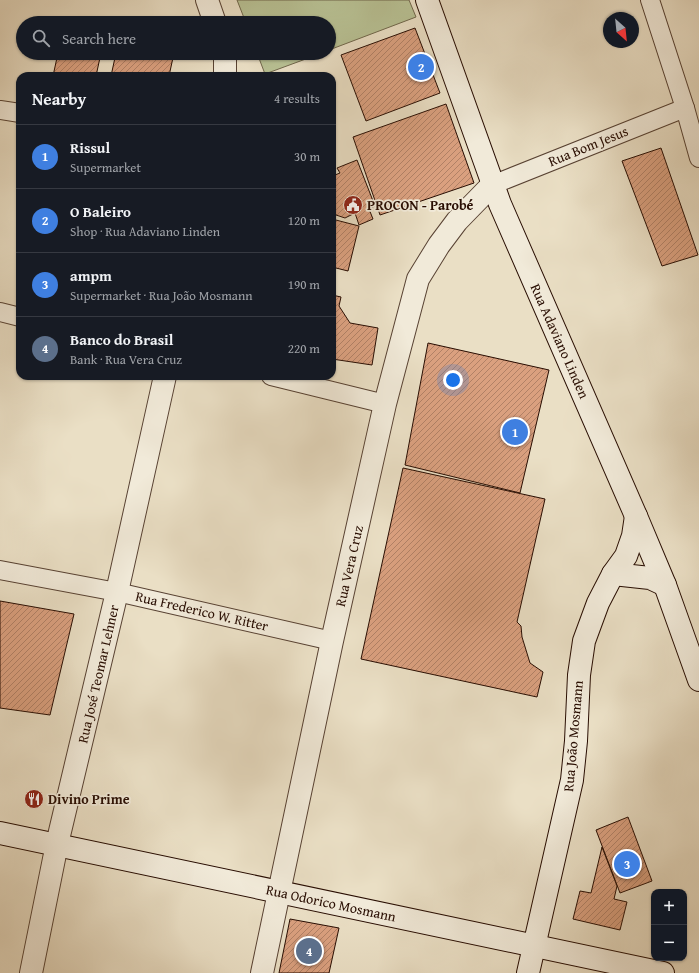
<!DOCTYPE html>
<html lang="en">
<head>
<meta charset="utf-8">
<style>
	body { margin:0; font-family:"Gentium Book Plus",serif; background:#20242c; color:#f1f3f6 }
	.controls { position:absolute; right:12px; bottom:12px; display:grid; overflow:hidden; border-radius:8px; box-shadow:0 1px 3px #0004 }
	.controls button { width:36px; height:36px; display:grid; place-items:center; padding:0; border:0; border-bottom:1px solid #363941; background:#171b24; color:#f1f3f6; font:20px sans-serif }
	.compass { position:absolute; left:603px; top:12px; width:36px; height:36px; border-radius:50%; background:#171b24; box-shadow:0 1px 3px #0004; rotate:153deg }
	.you { position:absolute; left:453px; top:380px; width:14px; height:14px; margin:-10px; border:3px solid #fff; border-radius:50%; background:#1a73e8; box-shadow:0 0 0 6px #1a73e833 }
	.badge { display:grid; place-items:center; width:26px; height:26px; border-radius:50%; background:#c59692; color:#fff; font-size:13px; font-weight:700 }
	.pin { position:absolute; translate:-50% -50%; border:2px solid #fff; box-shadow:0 1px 4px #0006 }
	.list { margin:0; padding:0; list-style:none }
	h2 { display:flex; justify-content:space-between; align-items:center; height:52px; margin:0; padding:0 16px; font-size:17px }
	h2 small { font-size:13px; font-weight:400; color:#9ea1a6 }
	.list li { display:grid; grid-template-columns:26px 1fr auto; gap:12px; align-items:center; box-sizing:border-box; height:64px; padding:0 16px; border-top:1px solid #363941 }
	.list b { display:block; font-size:15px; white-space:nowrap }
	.list p { margin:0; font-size:13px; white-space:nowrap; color:#9ea1a6 }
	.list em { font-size:13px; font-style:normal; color:#9ea1a6 }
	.icon { flex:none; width:22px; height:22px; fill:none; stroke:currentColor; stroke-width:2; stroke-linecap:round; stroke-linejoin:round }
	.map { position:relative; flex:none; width:699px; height:973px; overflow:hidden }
	.search { position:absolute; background:#171b24; box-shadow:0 1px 3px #0004; left:16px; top:16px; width:320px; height:44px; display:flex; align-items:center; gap:10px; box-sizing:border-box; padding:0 14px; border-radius:22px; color:#9ea1a6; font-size:15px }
	.panel { position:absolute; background:#171b24; box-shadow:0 1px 3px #0004; left:16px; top:72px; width:320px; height:308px; border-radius:12px }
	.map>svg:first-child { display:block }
	.grass { fill:#b8c194; stroke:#70674b }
	.building { fill:url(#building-hatch); stroke:#280d02 }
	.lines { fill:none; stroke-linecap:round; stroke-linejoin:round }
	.minor-casing { stroke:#584233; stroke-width:20 }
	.tertiary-casing { stroke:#584233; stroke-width:24 }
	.secondary-casing { stroke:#280d02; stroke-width:24 }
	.minor { stroke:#f1ead9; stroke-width:18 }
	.tertiary { stroke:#f1ead9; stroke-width:22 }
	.secondary { stroke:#f1ead9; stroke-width:22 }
	.labels { text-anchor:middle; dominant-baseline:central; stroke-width:3.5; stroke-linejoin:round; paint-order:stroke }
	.street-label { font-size:14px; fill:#280d02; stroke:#f1ead9 }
	.poi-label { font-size:14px; font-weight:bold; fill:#280d02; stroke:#f1ead9; text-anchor:start }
</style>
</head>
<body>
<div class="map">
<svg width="699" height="973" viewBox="0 0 699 973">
	<defs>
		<pattern id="building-hatch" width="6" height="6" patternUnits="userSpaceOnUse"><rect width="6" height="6" fill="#daa07f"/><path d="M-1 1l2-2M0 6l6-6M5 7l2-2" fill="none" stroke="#b18166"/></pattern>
	</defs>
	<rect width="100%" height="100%" fill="#eadfc5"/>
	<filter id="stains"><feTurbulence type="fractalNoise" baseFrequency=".005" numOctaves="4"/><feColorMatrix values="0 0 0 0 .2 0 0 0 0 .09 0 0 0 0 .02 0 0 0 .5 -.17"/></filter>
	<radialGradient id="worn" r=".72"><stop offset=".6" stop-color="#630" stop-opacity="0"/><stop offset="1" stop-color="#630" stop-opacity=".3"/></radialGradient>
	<g class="grass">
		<polygon points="237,0 409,0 416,17 329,50 329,23 246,23"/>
		<polygon points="257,53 322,53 265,74"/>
	</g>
	<g class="building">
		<polygon points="415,28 440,93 366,121 341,55"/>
		<polygon points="58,53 70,56 71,53 101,53 96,76 53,76"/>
		<polygon points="116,53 174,53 169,76 111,76"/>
		<polygon points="446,104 474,183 380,215 353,137"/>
		<polygon points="661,148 698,255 662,266 622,161"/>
		<polygon points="357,160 375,206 369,209 373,219 359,225 355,213 345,218 336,215 332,205 332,182 335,175 340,173 337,168"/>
		<polygon points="332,219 359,226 348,271 332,267"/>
		<polygon points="332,295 341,297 339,306 350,323 378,328 372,365 332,359"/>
		<polygon points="428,343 549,370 520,493 405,465"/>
		<polygon points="403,468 545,499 517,622 521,626 522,637 530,663 543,672 537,697 361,659"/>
		<polygon points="0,601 74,614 50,715 0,708"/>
		<polygon points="628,817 652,881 620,893 596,830"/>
		<polygon points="602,847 617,886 614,899 627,902 620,930 573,919 580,891 591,893"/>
		<polygon points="290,919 339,928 329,973 279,973"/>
	</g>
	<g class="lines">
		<g class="minor-casing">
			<g id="minor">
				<polyline points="650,0 685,108 699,158"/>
				<polyline points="0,110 20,113"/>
				<polyline points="492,185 685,108"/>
				<polyline points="0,312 20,317"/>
				<polyline points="271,376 385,404"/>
				<polyline points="0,570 117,592 332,641"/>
			</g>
		</g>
		<g class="tertiary-casing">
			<g id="tertiary">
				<polyline points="207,0 215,23"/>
				<polyline points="225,53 225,76"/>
				<polyline points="31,973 57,844 117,592 165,376"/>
				<polyline points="262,973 332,641 385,404 418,279 439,245 457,221 492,185"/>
			</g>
		</g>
		<g class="secondary-casing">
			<g id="secondary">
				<polyline points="427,0 500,204 636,516 665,585 699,680"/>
				<polyline points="613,574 650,578 665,585"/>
				<polyline points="0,833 663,973"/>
				<polyline points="528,973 572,780 576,741 579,675 584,641 598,603 613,574 626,556 633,536 636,516"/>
			</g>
		</g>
		<use href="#minor" class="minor"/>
		<use href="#tertiary" class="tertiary"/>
		<use href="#secondary" class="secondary"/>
	</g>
	<defs>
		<g id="civic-disc" transform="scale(1)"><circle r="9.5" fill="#8f2418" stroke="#f1ead9"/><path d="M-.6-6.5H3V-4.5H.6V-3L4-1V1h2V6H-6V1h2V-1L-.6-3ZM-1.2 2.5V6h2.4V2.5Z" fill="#fff"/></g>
		<g id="restaurant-disc" transform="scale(1)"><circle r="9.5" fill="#8f2418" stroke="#f1ead9"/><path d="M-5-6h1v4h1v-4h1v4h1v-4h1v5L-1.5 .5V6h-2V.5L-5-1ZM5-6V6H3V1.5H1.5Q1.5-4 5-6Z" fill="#fff"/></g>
	</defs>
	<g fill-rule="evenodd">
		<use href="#civic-disc" x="353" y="205"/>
		<use href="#restaurant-disc" x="34" y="799"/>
	</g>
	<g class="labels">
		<g class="street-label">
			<text transform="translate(588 146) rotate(-22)">Rua Bom Jesus</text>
			<text transform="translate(560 341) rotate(66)">Rua Adaviano Linden</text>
			<text transform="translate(349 566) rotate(-77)">Rua Vera Cruz</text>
			<text transform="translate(202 611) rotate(13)">Rua Frederico W. Ritter</text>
			<text transform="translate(98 674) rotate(-77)">Rua José Teomar Lehner</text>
			<text transform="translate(573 736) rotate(-85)">Rua João Mosmann</text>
			<text transform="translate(331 903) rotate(12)">Rua Odorico Mosmann</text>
		</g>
		<g class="poi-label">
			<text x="367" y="205">PROCON - Parobé</text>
			<text x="48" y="799">Divino Prime</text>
		</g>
	</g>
	<rect width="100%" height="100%" filter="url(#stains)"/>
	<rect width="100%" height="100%" fill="url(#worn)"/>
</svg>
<div class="controls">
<button>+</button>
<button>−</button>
</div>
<svg class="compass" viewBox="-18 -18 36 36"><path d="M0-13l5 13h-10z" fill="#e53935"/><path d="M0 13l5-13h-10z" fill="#9ea1a6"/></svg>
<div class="you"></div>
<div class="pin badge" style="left:515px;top:432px;background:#3f7fe0">1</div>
<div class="pin badge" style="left:421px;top:67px;background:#3f7fe0">2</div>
<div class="pin badge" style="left:627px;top:864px;background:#3f7fe0">3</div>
<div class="pin badge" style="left:309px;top:951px;background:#5c6f8a">4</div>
<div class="search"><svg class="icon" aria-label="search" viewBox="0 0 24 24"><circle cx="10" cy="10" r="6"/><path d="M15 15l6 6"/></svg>Search here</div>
<section class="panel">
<h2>Nearby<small>4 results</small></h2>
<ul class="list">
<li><span class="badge" style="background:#3f7fe0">1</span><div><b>Rissul</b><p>Supermarket</p></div><em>30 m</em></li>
<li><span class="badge" style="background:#3f7fe0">2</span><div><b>O Baleiro</b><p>Shop · Rua Adaviano Linden</p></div><em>120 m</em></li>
<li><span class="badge" style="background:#3f7fe0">3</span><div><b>ampm</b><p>Supermarket · Rua João Mosmann</p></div><em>190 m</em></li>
<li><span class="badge" style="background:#5c6f8a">4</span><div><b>Banco do Brasil</b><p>Bank · Rua Vera Cruz</p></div><em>220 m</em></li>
</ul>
</section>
</div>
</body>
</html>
